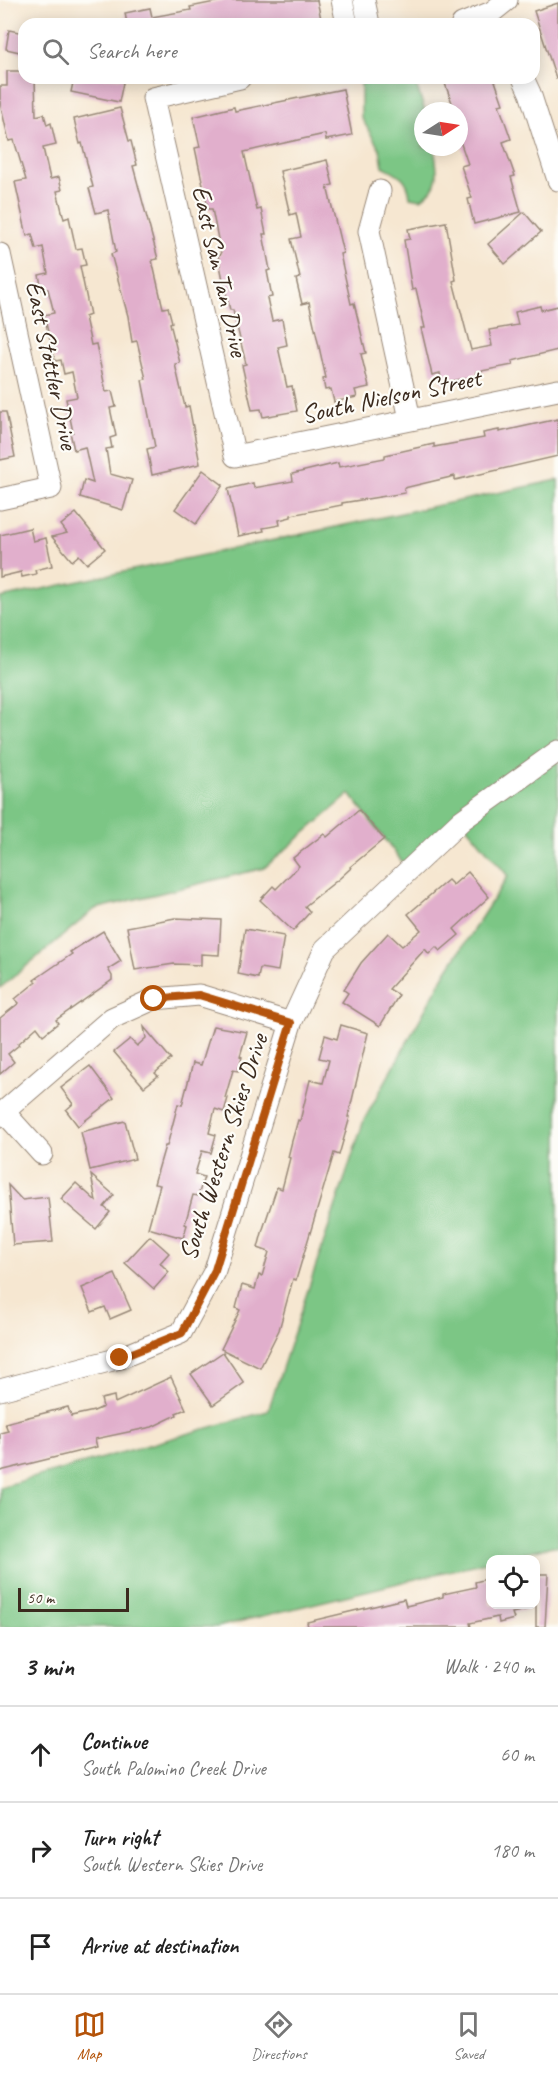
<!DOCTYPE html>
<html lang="en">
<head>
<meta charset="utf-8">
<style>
	body { margin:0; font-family:Caveat,sans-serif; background:#f6f6f6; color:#222 }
	.controls { position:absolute; right:18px; bottom:18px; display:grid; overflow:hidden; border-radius:12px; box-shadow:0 3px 15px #0003 }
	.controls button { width:54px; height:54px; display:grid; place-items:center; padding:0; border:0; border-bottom:2px solid #e0e0e0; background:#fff; color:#222; font:30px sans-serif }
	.compass { position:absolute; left:414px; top:102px; width:54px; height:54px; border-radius:50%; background:#fff; box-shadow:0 3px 15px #0003; rotate:78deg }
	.scale { position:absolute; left:18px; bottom:15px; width:111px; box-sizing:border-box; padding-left:6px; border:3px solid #3b2a1e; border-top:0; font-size:16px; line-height:21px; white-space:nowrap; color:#3b2a1e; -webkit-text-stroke:4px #fdfcf7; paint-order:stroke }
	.stop { position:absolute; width:18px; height:18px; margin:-14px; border:4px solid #b45309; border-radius:50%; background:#fff }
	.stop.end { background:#b45309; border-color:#fff; box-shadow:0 2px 6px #0008 }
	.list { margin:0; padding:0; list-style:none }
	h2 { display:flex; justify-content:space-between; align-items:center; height:78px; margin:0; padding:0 24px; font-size:26px }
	h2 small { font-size:20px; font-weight:400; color:#767676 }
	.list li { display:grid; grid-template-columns:39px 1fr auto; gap:18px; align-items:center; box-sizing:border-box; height:96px; padding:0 24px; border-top:2px solid #e0e0e0 }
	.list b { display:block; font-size:22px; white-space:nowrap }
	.list p { margin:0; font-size:20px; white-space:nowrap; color:#767676 }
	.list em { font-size:20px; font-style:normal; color:#767676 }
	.icon { flex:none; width:33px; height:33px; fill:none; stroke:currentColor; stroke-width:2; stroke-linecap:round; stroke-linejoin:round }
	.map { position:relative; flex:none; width:558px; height:1627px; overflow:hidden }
	.search { position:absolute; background:#fff; box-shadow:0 3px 15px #0003; left:18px; right:18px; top:18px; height:66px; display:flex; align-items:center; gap:15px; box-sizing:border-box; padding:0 21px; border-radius:18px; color:#767676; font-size:22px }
	.sheet { height:366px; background:#fff }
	nav { display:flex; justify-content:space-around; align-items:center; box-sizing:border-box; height:84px; border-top:2px solid #e0e0e0; background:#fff; font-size:16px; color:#767676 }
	nav a { display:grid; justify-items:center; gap:3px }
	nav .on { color:#b45309 }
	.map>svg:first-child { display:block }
	.green { fill:#7bc685; stroke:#5b7852; stroke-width:1.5 }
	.building { fill:#e1afcc }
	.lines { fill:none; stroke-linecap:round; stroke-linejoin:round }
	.minor-casing { stroke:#988878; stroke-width:23 }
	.minor { stroke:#fff; stroke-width:21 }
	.route { stroke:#b45309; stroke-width:8 }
	.labels { text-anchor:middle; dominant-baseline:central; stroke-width:4.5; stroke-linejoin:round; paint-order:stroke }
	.street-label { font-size:26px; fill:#3b2a1e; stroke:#fdfcf7 }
</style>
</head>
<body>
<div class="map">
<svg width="558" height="1627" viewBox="0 0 558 1627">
	<rect width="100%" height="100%" fill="#fdfcf7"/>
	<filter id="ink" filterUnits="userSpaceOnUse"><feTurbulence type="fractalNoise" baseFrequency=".0167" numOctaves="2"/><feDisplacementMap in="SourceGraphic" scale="12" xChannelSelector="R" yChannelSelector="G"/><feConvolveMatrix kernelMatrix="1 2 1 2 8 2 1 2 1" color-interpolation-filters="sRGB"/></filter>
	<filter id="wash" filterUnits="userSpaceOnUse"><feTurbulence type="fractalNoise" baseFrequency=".008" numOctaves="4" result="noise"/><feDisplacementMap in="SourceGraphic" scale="24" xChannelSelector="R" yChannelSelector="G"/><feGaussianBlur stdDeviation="1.35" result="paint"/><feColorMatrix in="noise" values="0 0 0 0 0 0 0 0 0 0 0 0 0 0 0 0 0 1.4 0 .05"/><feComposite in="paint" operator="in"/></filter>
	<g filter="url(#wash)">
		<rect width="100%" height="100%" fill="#f6e7d1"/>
		<g class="green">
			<path d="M367,78H414L425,111H423V147H434C437,168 443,186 421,199L410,197C408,177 398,174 383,166L380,150L361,117V84Z"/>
			<polygon points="558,480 558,1547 553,1546 490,1560 490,1561 217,1627 0,1627 0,1487 268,1411 364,1120 446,972 508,876 462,821 409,871 350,794 264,868 95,909 0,988 0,598"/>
		</g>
		<g id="blocks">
			<g class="building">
				<polygon points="225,0 317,0 322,24 127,24 125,13 150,8 152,17 191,10 190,7"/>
				<polygon points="558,3 558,77 556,78 534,11"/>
				<polygon points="9,30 24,33 24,53 6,49"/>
				<polygon points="7,71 24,71 24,78 35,78 36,116 44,114 47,125 51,123 56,145 43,148 50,179 59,177 62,190 57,191 64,219 69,217 76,249 82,248 86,265 80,266 90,315 85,317 91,345 96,344 106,392 112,391 116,407 110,408 116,436 110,438 112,448 106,449 110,474 132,480 123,510 80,497 84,480 93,483 85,447 74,450 70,432 73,432 66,399 77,397 72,372 64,374 61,360 55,361 44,315 54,313 48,289 42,290 39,275 48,273 43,247 36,249 32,234 27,236 15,182 26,180 14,140 9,141 0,103 0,86 7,86"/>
				<polygon points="74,78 124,78 119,102 71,92"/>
				<polygon points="443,78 494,78 503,104 499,105 511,139 503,142 515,176 511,177 521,212 474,224 468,199 472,198 461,166 468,164 459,138 459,111 455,111"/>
				<polygon points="343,89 352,135 326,140 325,134 244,152 257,210 261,209 266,234 263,234 270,270 267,271 272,297 267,298 272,321 282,319 287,345 278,347 287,387 292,386 297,411 263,417 261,409 252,410 242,365 246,364 233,310 230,310 223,280 218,255 221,254 212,209 208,209 195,148 200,147 193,117 234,107 235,111"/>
				<polygon points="120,108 129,141 131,141 137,165 133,166 158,259 152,260 163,308 168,307 172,322 170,323 180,363 175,364 185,407 189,406 200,464 152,475 147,449 155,447 142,380 146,379 137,341 132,342 128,316 111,254 116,252 108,210 96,213 89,188 93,187 82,143 80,144 74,119"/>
				<polygon points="327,160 333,185 327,186 343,253 340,254 351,304 354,303 366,353 361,354 369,387 355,390 357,397 334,402 331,389 325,390 323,379 326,378 309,302 302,304 296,279 300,278 291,239 301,237 296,213 290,215 280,171"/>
				<polygon points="524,212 541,232 505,264 488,244"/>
				<polygon points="446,222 456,280 453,281 471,350 492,346 489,330 518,325 515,312 540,306 541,310 558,306 558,350 512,361 513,365 476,372 477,376 442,383 440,373 432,375 421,328 425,328 416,289 412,290 404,240 410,239 408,229"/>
				<polygon points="0,412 6,412 15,457 0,460"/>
				<polygon points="558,419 558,456 455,480 455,476 404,488 405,493 342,503 342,505 291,515 291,517 279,520 280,525 263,528 264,531 238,536 228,489 253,483 254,488 293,481 292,474 338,463 339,467 385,458 385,455 416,448 434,444 434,447 484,438 483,433 499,430 499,432"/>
				<polygon points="203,470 223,485 196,524 175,509"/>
				<polygon points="76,513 105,549 87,564 79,555 72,561 52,537 67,533 61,525"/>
				<polygon points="30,528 33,541 46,538 52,566 35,570 36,574 22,577 21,572 0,577 0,535"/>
				<polygon points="359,810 384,839 350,867 351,868 340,878 305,906 310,912 293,931 260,900 273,886 276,889 299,866 293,858 324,834 327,837"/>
				<polygon points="468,872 489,897 454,929 459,935 440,951 436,947 429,954 425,949 389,989 399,995 380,1026 342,1002 348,993 344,990 361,963 388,933 402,946 421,930 408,914 448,880 453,885"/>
				<polygon points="175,918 221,920 219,955 201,954 201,965 174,964 135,970 127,927"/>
				<polygon points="245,929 284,936 278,971 260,968 258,978 238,974"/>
				<polygon points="103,931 121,961 108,969 112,976 112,980 56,1020 58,1023 43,1035 37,1027 18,1044 19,1045 8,1054 14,1062 0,1074 0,1018 19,1003 15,999 36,982 34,980 72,954 70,952"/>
				<polygon points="341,1025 368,1033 348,1117 350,1117 339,1155 334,1153 296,1280 293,1279 279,1330 260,1368 221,1349 240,1310 236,1308 242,1285 255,1289 259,1275 262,1276 269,1252 258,1248 263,1229 277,1187 282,1189 290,1158 288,1157 292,1141 298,1120 300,1121 310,1080 323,1083 329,1060 319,1058 325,1035 337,1039"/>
				<polygon points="213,1026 247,1032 240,1056 242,1057 238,1071 233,1070 225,1098 228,1098 224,1112 215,1109 209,1133 216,1135 211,1153 202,1151 195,1174 204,1177 198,1196 193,1195 185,1224 187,1225 183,1238 148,1228 160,1185 154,1184 165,1146 167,1146 178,1104 182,1105 193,1063 201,1065"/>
				<polygon points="144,1027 171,1059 155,1073 158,1076 144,1087 114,1052 130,1039 137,1046 146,1038"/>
				<polygon points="90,1066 114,1098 78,1126 66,1110 73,1104 61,1088"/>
				<polygon points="125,1121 135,1159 90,1170 81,1132"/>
				<polygon points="91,1175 114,1195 104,1207 110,1212 96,1229 61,1199 76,1183 96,1201"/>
				<polygon points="8,1185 22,1200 48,1197 53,1242 13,1245"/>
				<polygon points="150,1236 169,1253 160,1263 169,1272 154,1289 125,1263"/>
				<polygon points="115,1274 131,1310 110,1319 105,1307 92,1312 82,1288"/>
				<polygon points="223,1352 244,1383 213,1405 191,1374"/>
				<polygon points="171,1377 186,1409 176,1413 177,1415 152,1427 95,1439 97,1447 0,1471 0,1433 8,1431 5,1423 68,1407 71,1416 94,1411 103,1407 101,1399 114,1396 115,1403"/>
				<polygon points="536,1574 548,1574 545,1627 536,1627"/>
				<polygon points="490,1578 490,1605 529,1605 529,1609 512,1613 514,1619 499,1623 498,1617 470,1623 471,1627 308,1627 307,1622 404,1599 406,1606 443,1597 443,1594 476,1587 475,1582"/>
			</g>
		</g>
	</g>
	<g filter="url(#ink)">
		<use href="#blocks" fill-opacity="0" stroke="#988878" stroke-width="1.5"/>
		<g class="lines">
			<g class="minor-casing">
				<g id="minor">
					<polyline points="342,0 347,24"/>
					<polyline points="364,0 369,24"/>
					<polyline points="462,24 492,12 507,0"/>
					<polyline points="240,78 153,98 235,456 558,390"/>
					<polyline points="523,78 530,93 558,180"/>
					<polyline points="380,191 369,231 410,419"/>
					<polyline points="0,254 51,488 0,499"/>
					<polyline points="4,1112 42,1154"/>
					<polyline points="0,1115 112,1018 154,999 199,995 291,1023"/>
					<polyline points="0,1390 120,1358 181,1333 215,1270 291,1023 325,949 462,820 558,751"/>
				</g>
			</g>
			<use href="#minor" class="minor"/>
		</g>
	</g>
	<g class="lines" filter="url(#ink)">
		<polyline class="route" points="120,1358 182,1333 215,1270 291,1023 199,995 154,999"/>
	</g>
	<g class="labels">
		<g class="street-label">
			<text transform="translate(220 271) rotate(77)">East San Tan Drive</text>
			<text transform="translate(52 365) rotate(78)">East Stottler Drive</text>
			<text transform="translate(391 396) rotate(-12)">South Nielson Street</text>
			<text transform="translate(223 1147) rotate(-72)">South Western Skies Drive</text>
		</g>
	</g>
</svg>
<div class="controls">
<button><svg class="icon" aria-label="locate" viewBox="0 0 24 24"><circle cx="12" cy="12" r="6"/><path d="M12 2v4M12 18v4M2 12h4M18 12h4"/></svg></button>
</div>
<svg class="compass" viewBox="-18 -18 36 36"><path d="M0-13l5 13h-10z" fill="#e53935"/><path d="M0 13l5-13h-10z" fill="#767676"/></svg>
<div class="scale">50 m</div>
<div class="stop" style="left:154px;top:999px"></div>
<div class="stop end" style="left:120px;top:1358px"></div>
<div class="search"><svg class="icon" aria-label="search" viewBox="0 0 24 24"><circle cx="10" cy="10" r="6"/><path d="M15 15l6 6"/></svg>Search here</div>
</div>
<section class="sheet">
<h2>3 min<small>Walk · 240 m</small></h2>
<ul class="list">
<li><svg class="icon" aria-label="ahead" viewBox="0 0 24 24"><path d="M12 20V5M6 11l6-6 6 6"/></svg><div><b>Continue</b><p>South Palomino Creek Drive</p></div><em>60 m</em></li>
<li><svg class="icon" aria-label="right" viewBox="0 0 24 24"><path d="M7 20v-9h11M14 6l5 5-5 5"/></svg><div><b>Turn right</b><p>South Western Skies Drive</p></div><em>180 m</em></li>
<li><svg class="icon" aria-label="arrive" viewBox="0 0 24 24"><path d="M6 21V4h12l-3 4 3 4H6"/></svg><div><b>Arrive at destination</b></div></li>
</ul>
</section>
<nav>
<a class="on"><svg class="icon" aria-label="map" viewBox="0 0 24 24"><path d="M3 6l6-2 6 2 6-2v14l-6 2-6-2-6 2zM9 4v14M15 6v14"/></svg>Map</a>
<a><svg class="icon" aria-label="directions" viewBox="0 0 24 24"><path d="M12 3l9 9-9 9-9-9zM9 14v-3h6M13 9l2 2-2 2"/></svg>Directions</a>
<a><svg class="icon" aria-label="saved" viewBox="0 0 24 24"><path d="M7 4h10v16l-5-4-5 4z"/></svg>Saved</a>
</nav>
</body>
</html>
